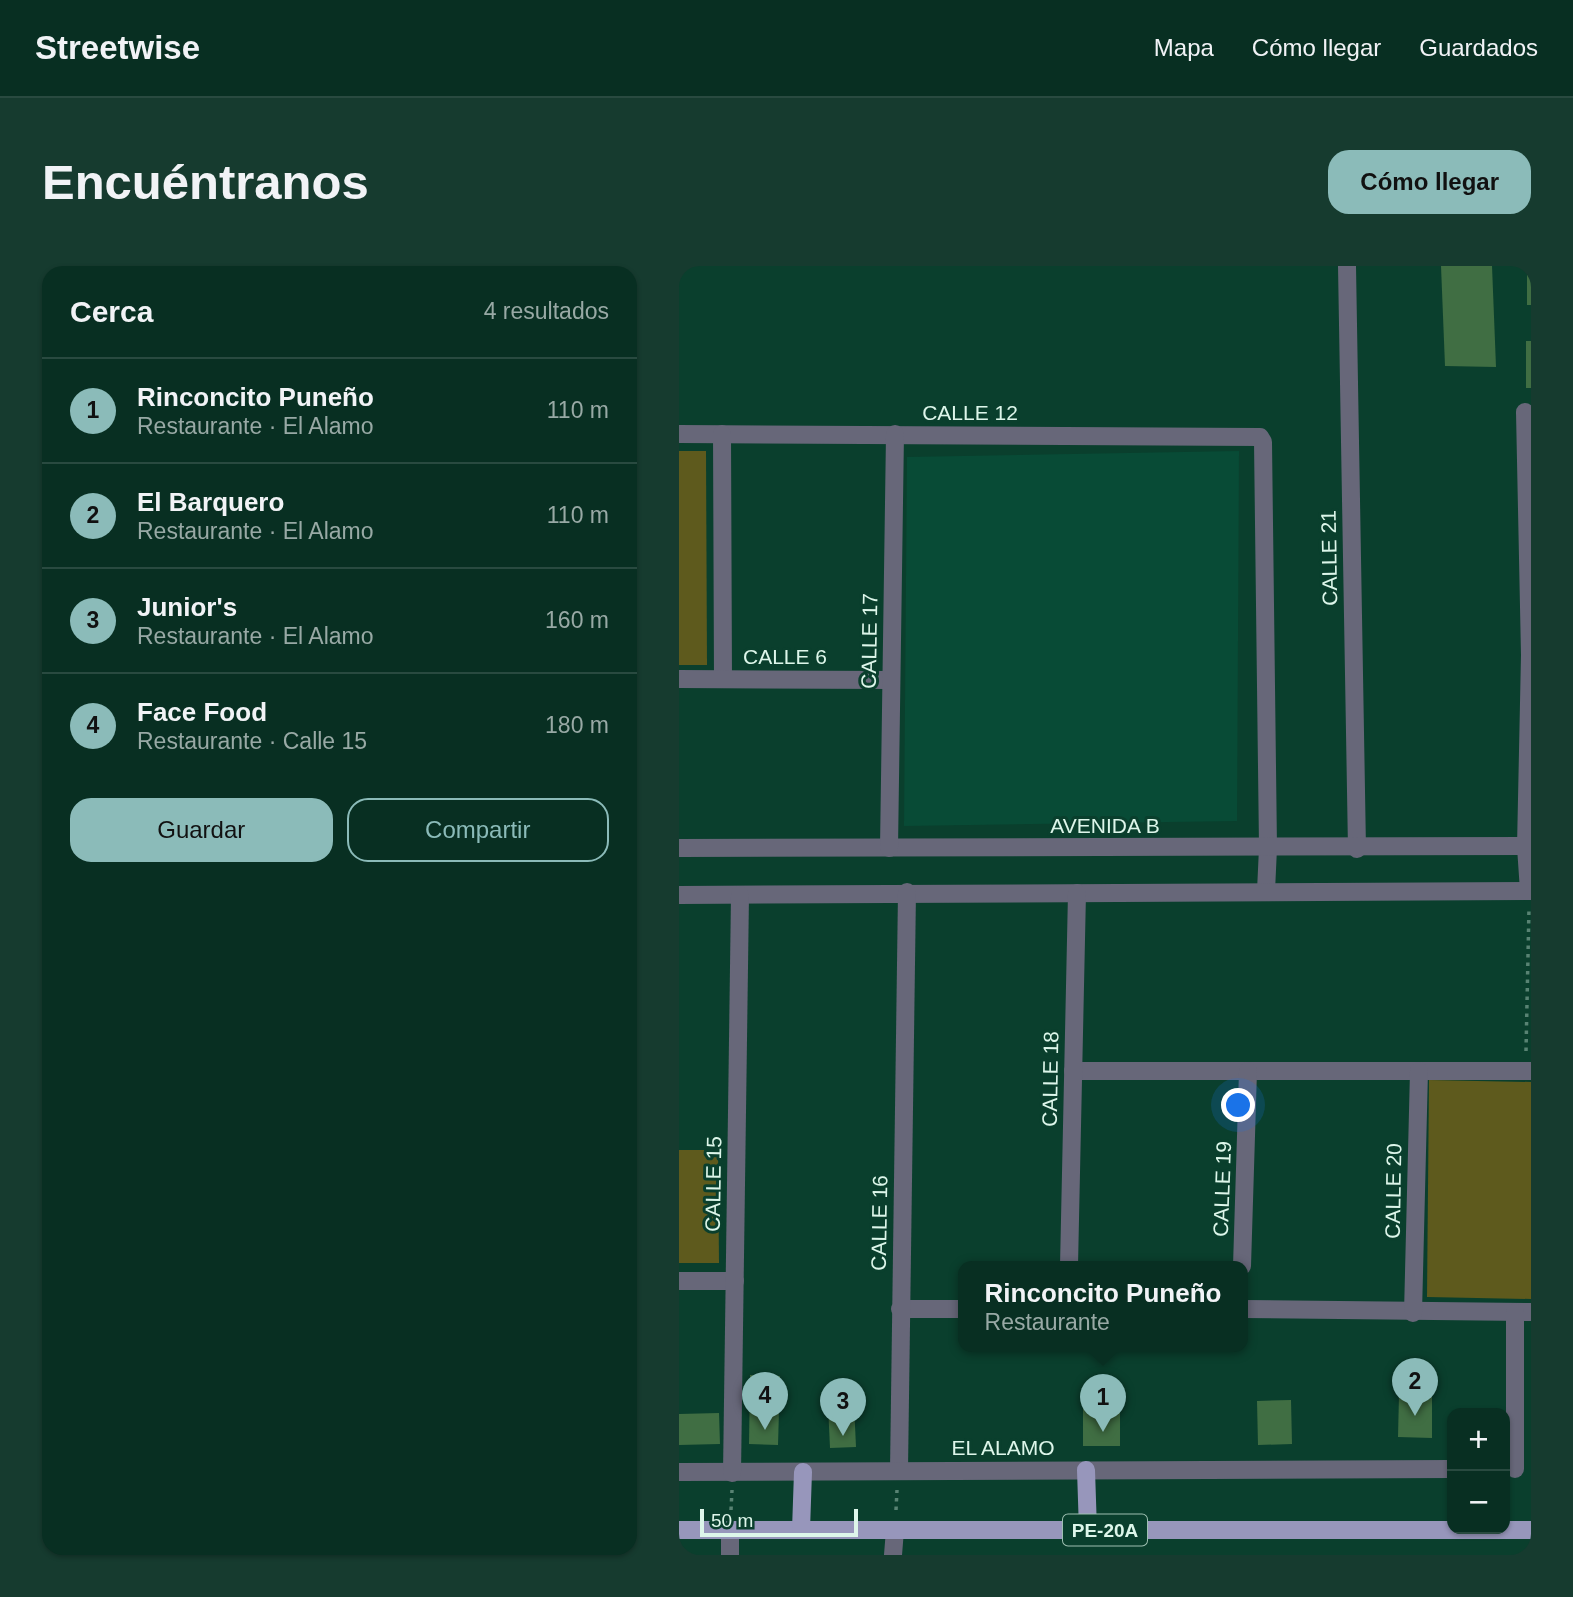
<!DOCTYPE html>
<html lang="es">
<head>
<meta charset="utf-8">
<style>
	body { margin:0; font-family:Helvetica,sans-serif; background:#163b2f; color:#f1f3f6 }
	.controls { position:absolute; right:21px; bottom:21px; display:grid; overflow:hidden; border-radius:14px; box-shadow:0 2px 5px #0004 }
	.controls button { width:63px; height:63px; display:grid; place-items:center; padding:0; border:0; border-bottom:2px solid #294a40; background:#082f22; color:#f1f3f6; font:35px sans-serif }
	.scale { position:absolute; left:21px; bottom:18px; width:158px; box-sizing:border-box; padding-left:7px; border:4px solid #ddf6ea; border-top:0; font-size:19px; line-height:24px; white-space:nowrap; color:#ddf6ea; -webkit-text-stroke:5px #0a3f2d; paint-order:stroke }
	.you { position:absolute; left:560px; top:840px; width:24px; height:24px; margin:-18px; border:5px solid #fff; border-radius:50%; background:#1a73e8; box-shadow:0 0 0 10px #1a73e833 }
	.badge { display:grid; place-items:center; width:46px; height:46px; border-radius:50%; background:#8bbbb9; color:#111; font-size:23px; font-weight:700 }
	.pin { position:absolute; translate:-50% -58px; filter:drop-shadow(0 2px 4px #0008) }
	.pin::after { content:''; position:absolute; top:37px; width:24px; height:21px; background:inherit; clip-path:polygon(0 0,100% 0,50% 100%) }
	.popup { position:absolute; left:279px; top:995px; width:290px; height:91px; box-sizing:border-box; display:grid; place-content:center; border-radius:14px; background:#082f22; filter:drop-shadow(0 2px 5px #0005); font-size:23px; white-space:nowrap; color:#98a9a5 }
	.popup b { font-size:26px; color:#f1f3f6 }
	.popup::after { content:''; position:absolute; left:50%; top:100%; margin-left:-14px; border:14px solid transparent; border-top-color:#082f22 }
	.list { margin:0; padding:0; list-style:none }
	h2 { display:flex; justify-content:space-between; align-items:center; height:91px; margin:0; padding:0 28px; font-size:30px }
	h2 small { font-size:23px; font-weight:400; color:#98a9a5 }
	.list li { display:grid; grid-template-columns:46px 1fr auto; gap:21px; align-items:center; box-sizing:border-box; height:105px; padding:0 28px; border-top:2px solid #294a40 }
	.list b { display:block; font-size:26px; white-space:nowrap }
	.list p { margin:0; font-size:23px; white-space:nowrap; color:#98a9a5 }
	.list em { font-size:23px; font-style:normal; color:#98a9a5 }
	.actions { display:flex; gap:14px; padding:21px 28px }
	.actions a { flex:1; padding:16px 0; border:2px solid #8bbbb9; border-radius:21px; text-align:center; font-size:24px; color:#8bbbb9 }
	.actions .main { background:#8bbbb9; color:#111 }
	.map { position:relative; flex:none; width:852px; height:1289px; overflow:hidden; border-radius:21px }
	header { display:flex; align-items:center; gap:42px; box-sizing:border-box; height:98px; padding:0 35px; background:#082f22; border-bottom:2px solid #294a40 }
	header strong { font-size:33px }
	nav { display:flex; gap:38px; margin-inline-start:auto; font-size:24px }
	.intro { display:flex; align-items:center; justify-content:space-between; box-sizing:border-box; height:168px; padding:0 42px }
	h1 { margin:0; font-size:49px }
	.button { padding:18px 32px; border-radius:21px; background:#8bbbb9; color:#111; font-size:24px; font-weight:700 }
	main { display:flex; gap:42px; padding:0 42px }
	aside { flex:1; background:#082f22; border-radius:21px; box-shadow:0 2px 5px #0004 }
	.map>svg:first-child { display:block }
	.built { fill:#084b36 }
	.green { fill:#5e5a1d }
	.building { fill:#406e43 }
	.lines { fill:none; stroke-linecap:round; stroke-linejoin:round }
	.path { stroke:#588373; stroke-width:3.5; stroke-dasharray:3.5 5; stroke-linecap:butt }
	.minor { stroke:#676779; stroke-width:18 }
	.major { stroke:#9796bb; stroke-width:18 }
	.labels { text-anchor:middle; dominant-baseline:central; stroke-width:6; stroke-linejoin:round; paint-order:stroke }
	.shield { fill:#0a3f2d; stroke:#9ebfb1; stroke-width:2 }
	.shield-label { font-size:19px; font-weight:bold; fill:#ddf6ea }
	.street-label { font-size:21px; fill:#ddf6ea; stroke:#0a3f2d }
</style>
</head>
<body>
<header>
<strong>Streetwise</strong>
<nav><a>Mapa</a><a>Cómo llegar</a><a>Guardados</a></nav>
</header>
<div class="intro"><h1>Encuéntranos</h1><a class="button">Cómo llegar</a></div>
<main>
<aside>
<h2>Cerca<small>4 resultados</small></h2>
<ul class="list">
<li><span class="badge">1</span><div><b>Rinconcito Puneño</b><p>Restaurante · El Alamo</p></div><em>110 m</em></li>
<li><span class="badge">2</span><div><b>El Barquero</b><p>Restaurante · El Alamo</p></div><em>110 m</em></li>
<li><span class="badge">3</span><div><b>Junior's</b><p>Restaurante · El Alamo</p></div><em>160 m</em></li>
<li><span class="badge">4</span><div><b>Face Food</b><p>Restaurante · Calle 15</p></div><em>180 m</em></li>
</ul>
<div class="actions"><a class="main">Guardar</a><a>Compartir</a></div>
</aside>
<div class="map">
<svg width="852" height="1289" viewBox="0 0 852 1289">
	<rect width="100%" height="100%" fill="#0a3f2d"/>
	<polygon class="built" points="560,185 558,555 225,560 228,191"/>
	<g class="green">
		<polygon points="0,185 27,185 28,399 0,399"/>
		<polygon points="750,814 852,816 852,1033 748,1031"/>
		<polygon points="0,884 39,884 40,997 0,997"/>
	</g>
	<g class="building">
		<polygon points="762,0 813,0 817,101 766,100"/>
		<rect x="848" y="0" width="4" height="39"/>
		<rect x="847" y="75" width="5" height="47"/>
		<polygon points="71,1109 101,1110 99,1179 70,1178"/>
		<polygon points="174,1116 177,1181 151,1182 148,1118"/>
		<rect x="404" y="1127" width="37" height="53"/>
		<polygon points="720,1129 753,1129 753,1172 719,1171"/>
		<polygon points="612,1134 613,1178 579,1179 578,1135"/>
		<polygon points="40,1147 41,1178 0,1179 0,1148"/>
	</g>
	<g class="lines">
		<g class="path">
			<polyline points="847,785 850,642"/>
			<polyline points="52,1244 53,1224"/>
			<polyline points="217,1244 218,1224"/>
		</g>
		<g class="minor">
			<polyline points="668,0 678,583"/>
			<polyline points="846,146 851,389 847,581 850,625"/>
			<polyline points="0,168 581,171 584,176 589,582 587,625"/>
			<polyline points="43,168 44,413"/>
			<polyline points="0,413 212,414"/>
			<polyline points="0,582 852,580"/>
			<polyline points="210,582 216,168"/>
			<polyline points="0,629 852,625"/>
			<polyline points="394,805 852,805"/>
			<polyline points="390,1000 398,627"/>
			<polyline points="563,1000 569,805"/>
			<polyline points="0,1015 56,1015"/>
			<polyline points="221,1043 284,1043"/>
			<polyline points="564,1043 852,1046"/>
			<polyline points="734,1047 740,805"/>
			<polyline points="836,1203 836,1046"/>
			<polyline points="220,1204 228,626"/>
			<polyline points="0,1206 773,1203"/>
			<polyline points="53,1207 61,629"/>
			<polyline points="51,1289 51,1264"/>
			<polyline points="214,1289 216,1264"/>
		</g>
		<g class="major">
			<polyline points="407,1204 409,1264"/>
			<polyline points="0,1264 852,1264"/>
			<polyline points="122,1264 124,1206"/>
		</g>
	</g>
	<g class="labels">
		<rect class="shield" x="384" y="1248.5" width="84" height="31" rx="5"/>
		<g class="shield-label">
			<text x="426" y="1264">PE-20A</text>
		</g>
		<g class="street-label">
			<text x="291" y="146">CALLE 12</text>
			<text transform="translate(650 292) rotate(-91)">CALLE 21</text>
			<text transform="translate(190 375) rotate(-89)">CALLE 17</text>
			<text x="106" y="390">CALLE 6</text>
			<text x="426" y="559">AVENIDA B</text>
			<text transform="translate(371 813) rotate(-89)">CALLE 18</text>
			<text transform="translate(34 918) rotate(-89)">CALLE 15</text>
			<text transform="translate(543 923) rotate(-88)">CALLE 19</text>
			<text transform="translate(714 925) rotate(-89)">CALLE 20</text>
			<text transform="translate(200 957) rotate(-89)">CALLE 16</text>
			<text x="324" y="1181">EL ALAMO</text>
		</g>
	</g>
</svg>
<div class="controls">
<button>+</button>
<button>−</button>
</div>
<div class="scale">50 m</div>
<div class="you"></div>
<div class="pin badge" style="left:424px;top:1166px">1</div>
<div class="popup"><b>Rinconcito Puneño</b>Restaurante</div>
<div class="pin badge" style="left:736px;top:1150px">2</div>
<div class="pin badge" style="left:164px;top:1170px">3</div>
<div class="pin badge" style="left:86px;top:1164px">4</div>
</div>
</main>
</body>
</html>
